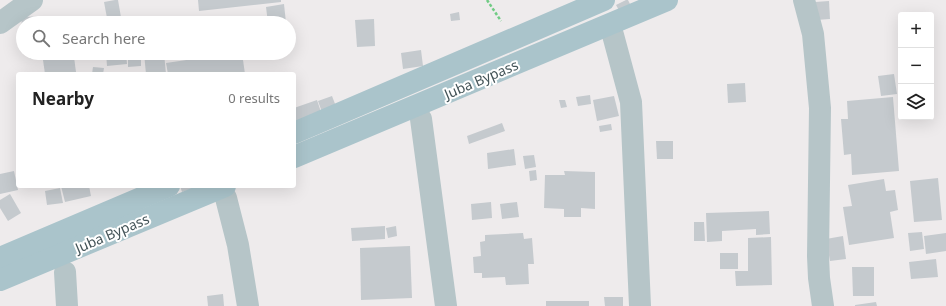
<!DOCTYPE html>
<html lang="en">
<head>
<meta charset="utf-8">
<style>
	body { margin:0; font-family:"Noto Sans",sans-serif; background:#f6f6f6; color:#222 }
	.controls { position:absolute; right:12px; top:12px; display:grid; overflow:hidden; border-radius:4px; box-shadow:0 4px 16px #0002 }
	.controls button { width:36px; height:36px; display:grid; place-items:center; padding:0; border:0; border-bottom:1px solid #e0e0e0; background:#fff; color:#222; font:20px sans-serif }
	.list { margin:0; padding:0; list-style:none }
	h2 { display:flex; justify-content:space-between; align-items:center; height:52px; margin:0; padding:0 16px; font-size:17px }
	h2 small { font-size:13px; font-weight:400; color:#767676 }
	.icon { flex:none; width:22px; height:22px; fill:none; stroke:currentColor; stroke-width:2; stroke-linecap:round; stroke-linejoin:round }
	.map { position:relative; flex:none; width:946px; height:306px; overflow:hidden }
	.search { position:absolute; background:#fff; box-shadow:0 4px 16px #0002; left:16px; top:16px; width:280px; height:44px; display:flex; align-items:center; gap:10px; box-sizing:border-box; padding:0 14px; border-radius:22px; color:#767676; font-size:15px }
	.panel { position:absolute; background:#fff; box-shadow:0 4px 16px #0002; left:16px; top:72px; width:280px; height:116px; border-radius:4px }
	.map>svg:first-child { display:block }
	.building { fill:#c5cace }
	.lines { fill:none; stroke-linecap:round; stroke-linejoin:round }
	.path { stroke:#70cb84; stroke-width:2.5; stroke-dasharray:3 2; stroke-linecap:butt }
	.street { stroke:#b6c5c8; stroke-width:22 }
	.primary { stroke:#aac4cb; stroke-width:22 }
	.labels { text-anchor:middle; dominant-baseline:central; stroke-width:4; stroke-linejoin:round; paint-order:stroke }
	.street-label { font-size:14px; fill:#445458; stroke:#fff }
</style>
</head>
<body>
<div class="map">
<svg width="946" height="306" viewBox="0 0 946 306">
	<rect width="100%" height="100%" fill="#eeebec"/>
	<g class="building">
		<polygon points="115,0 118,0 122,23 111,23 110,17 107,18 104,2"/>
		<polygon points="198,0 281,0 281,2 199,11"/>
		<polygon points="626,0 628,0 632,8 621,14 616,5"/>
		<polygon points="829,1 830,19 816,20 815,2"/>
		<polygon points="284,4 286,23 268,23 266,7"/>
		<polygon points="459,12 460,20 451,21 450,14"/>
		<polygon points="49,16 49,23 23,23 23,26 22,26 21,17"/>
		<polygon points="374,19 375,46 357,47 355,20"/>
		<polygon points="421,50 423,66 403,69 401,53"/>
		<polygon points="28,53 39,53 40,56 30,59"/>
		<polygon points="106,53 126,53 127,64 107,66"/>
		<polygon points="128,53 141,53 141,66 128,67"/>
		<polygon points="144,53 164,53 166,74 146,74"/>
		<polygon points="234,53 242,53 245,74 168,74 166,63"/>
		<polygon points="74,57 76,72 45,74 43,60"/>
		<polygon points="93,67 104,68 103,74 92,74"/>
		<polygon points="894,74 897,94 881,96 878,76"/>
		<polygon points="745,83 746,102 728,103 727,84"/>
		<polygon points="590,95 591,104 578,106 576,97"/>
		<polygon points="332,96 337,109 323,115 318,101"/>
		<polygon points="614,96 619,116 597,121 593,100"/>
		<polygon points="893,97 899,171 852,175 851,154 844,155 841,119 848,119 847,101"/>
		<polygon points="317,100 322,115 294,124 294,108"/>
		<polygon points="559,100 565,100 567,107 561,108"/>
		<polygon points="502,123 505,131 469,144 467,136"/>
		<polygon points="611,124 612,130 600,132 599,126"/>
		<polygon points="656,141 673,141 673,159 657,159"/>
		<polygon points="514,149 516,165 488,169 487,153"/>
		<polygon points="534,155 536,167 525,169 523,156"/>
		<polygon points="536,170 537,180 530,181 529,171"/>
		<polygon points="14,171 18,190 0,194 0,174"/>
		<polygon points="564,171 595,172 595,209 581,208 581,217 564,217 564,209 544,208 545,175 565,175"/>
		<polygon points="938,178 942,220 914,222 910,181"/>
		<polygon points="884,179 886,191 895,190 898,210 890,212 894,238 849,245 843,207 852,206 848,185"/>
		<polygon points="61,186 89,186 91,196 65,202"/>
		<polygon points="180,186 200,186 182,192"/>
		<polygon points="60,188 63,203 47,205 45,191"/>
		<polygon points="10,194 21,213 8,221 0,208 0,200"/>
		<polygon points="491,202 492,218 472,220 471,204"/>
		<polygon points="517,202 519,217 502,219 500,204"/>
		<polygon points="769,211 770,234 756,235 756,229 722,231 722,241 707,242 706,213"/>
		<polygon points="694,222 704,222 705,241 694,241"/>
		<polygon points="385,226 385,239 352,241 351,228"/>
		<polygon points="396,226 397,236 388,238 386,228"/>
		<polygon points="922,232 924,249 910,251 908,233"/>
		<polygon points="523,233 524,239 532,238 534,264 528,264 529,284 506,285 505,277 482,278 482,273 474,273 473,257 481,256 480,242 485,241 485,235"/>
		<polygon points="946,233 946,251 926,254 924,236"/>
		<polygon points="843,236 846,259 830,261 826,239"/>
		<polygon points="771,237 772,285 736,286 735,271 748,271 748,238"/>
		<polygon points="410,246 412,298 361,300 360,248"/>
		<rect x="720" y="253" width="18" height="16"/>
		<polygon points="936,259 938,277 911,279 909,262"/>
		<polygon points="852,267 874,267 874,296 853,296"/>
		<polygon points="223,294 224,306 208,306 207,296"/>
		<polygon points="604,297 623,297 623,306 605,306"/>
		<rect x="546" y="301" width="43" height="5"/>
		<polygon points="876,302 877,306 855,306 855,305"/>
	</g>
	<g class="lines">
		<polyline class="path" points="487,0 501,21"/>
		<g class="street">
			<polyline points="804,0 813,34 820,108 818,256 819,278 823,306"/>
			<polyline points="0,23 32,0"/>
			<polyline points="613,35 631,102 640,306"/>
			<polyline points="421,119 446,306"/>
			<polyline points="226,198 238,245 248,306"/>
			<polyline points="65,272 67,306"/>
		</g>
		<g class="primary">
			<polyline points="294,133 604,0"/>
			<polyline points="294,157 667,0"/>
			<polyline points="0,258 169,186"/>
			<polyline points="0,280 225,186"/>
		</g>
	</g>
	<g class="labels">
		<g class="street-label">
			<text transform="translate(481 79) rotate(-23)">Juba Bypass</text>
			<text transform="translate(112 233) rotate(-23)">Juba Bypass</text>
		</g>
	</g>
</svg>
<div class="controls">
<button>+</button>
<button>−</button>
<button><svg class="icon" aria-label="layers" viewBox="0 0 24 24"><path d="M12 4l9 5-9 5-9-5zM3 14l9 5 9-5"/></svg></button>
</div>
<div class="search"><svg class="icon" aria-label="search" viewBox="0 0 24 24"><circle cx="10" cy="10" r="6"/><path d="M15 15l6 6"/></svg>Search here</div>
<section class="panel">
<h2>Nearby<small>0 results</small></h2>
<ul class="list">
</ul>
</section>
</div>
</body>
</html>
